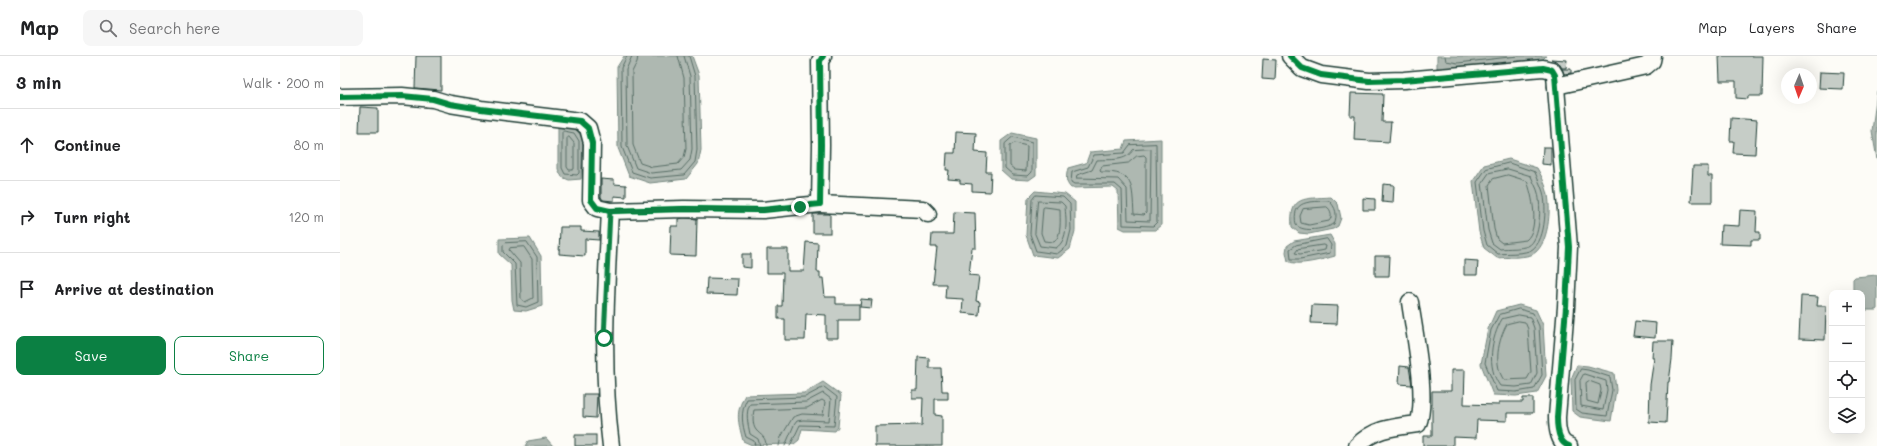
<!DOCTYPE html>
<html lang="en">
<head>
<meta charset="utf-8">
<style>
	body { margin:0; font-family:Mali,sans-serif; background:#f6f6f6; color:#202124 }
	.controls { position:absolute; right:12px; bottom:12px; display:grid; overflow:hidden; border-radius:8px; box-shadow:0 4px 16px #0002 }
	.controls button { width:36px; height:36px; display:grid; place-items:center; padding:0; border:0; border-bottom:1px solid #e0e0e0; background:#fff; color:#202124; font:20px sans-serif }
	.compass { position:absolute; left:1441px; top:12px; width:36px; height:36px; border-radius:50%; background:#fff; box-shadow:0 4px 16px #0002; rotate:182deg }
	.stop { position:absolute; width:12px; height:12px; margin:-9px; border:3px solid #0b8043; border-radius:50%; background:#fff }
	.stop.end { background:#0b8043; border-color:#fff; box-shadow:0 1px 4px #0008 }
	.list { margin:0; padding:0; list-style:none }
	h2 { display:flex; justify-content:space-between; align-items:center; height:52px; margin:0; padding:0 16px; font-size:17px }
	h2 small { font-size:13px; font-weight:400; color:#757577 }
	.list li { display:grid; grid-template-columns:26px 1fr auto; gap:12px; align-items:center; box-sizing:border-box; height:72px; padding:0 16px; border-top:1px solid #e0e0e0 }
	.list b { display:block; font-size:15px; white-space:nowrap }
	.list em { font-size:13px; font-style:normal; color:#757577 }
	.actions { display:flex; gap:8px; padding:12px 16px }
	.actions a { flex:1; padding:9px 0; border:1px solid #0b8043; border-radius:8px; text-align:center; font-size:14px; color:#0b8043 }
	.actions .main { background:#0b8043; color:#fff }
	.icon { flex:none; width:22px; height:22px; fill:none; stroke:currentColor; stroke-width:2; stroke-linecap:round; stroke-linejoin:round }
	.map { position:relative; flex:none; width:1537px; height:390px; overflow:hidden }
	header { display:flex; align-items:center; gap:24px; box-sizing:border-box; height:56px; padding:0 20px; background:#fff; border-bottom:1px solid #e0e0e0 }
	header strong { font-size:19px }
	nav { display:flex; gap:22px; margin-inline-start:auto; font-size:14px }
	.search { width:280px; height:36px; background:#f6f6f6; display:flex; align-items:center; gap:10px; box-sizing:border-box; padding:0 14px; border-radius:8px; color:#757577; font-size:15px }
	main { display:flex }
	aside { flex:1; background:#fff }
	.map>svg:first-child { display:block }
	.water { fill:#aeb8b1; stroke:#75877f }
	.lines { fill:none; stroke-linecap:round; stroke-linejoin:round }
	.shore { stroke:#586e66; stroke-width:1 }
	.building { fill:#c6cdc7; stroke:#1f3d34 }
	.minor-casing { stroke:#1f3d34; stroke-width:19 }
	.minor { stroke:#fdfcf7; stroke-width:16 }
	.cycleway-casing { stroke:#fdfcf7; stroke-width:8 }
	.cycleway { stroke:#00873e; stroke-width:6 }
	.route { stroke:#0b8043; stroke-width:5 }
</style>
</head>
<body>
<header>
<strong>Map</strong>
<div class="search"><svg class="icon" aria-label="search" viewBox="0 0 24 24"><circle cx="10" cy="10" r="6"/><path d="M15 15l6 6"/></svg>Search here</div>
<nav><a>Map</a><a>Layers</a><a>Share</a></nav>
</header>
<main>
<aside>
<h2>3 min<small>Walk · 200 m</small></h2>
<ul class="list">
<li><svg class="icon" aria-label="ahead" viewBox="0 0 24 24"><path d="M12 20V5M6 11l6-6 6 6"/></svg><div><b>Continue</b></div><em>80 m</em></li>
<li><svg class="icon" aria-label="right" viewBox="0 0 24 24"><path d="M7 20v-9h11M14 6l5 5-5 5"/></svg><div><b>Turn right</b></div><em>120 m</em></li>
<li><svg class="icon" aria-label="arrive" viewBox="0 0 24 24"><path d="M6 21V4h12l-3 4 3 4H6"/></svg><div><b>Arrive at destination</b></div></li>
</ul>
<div class="actions"><a class="main">Save</a><a>Share</a></div>
</aside>
<div class="map">
<svg width="1537" height="390" viewBox="0 0 1537 390">
	<rect width="100%" height="100%" fill="#fdfcf7"/>
	<filter id="ink" filterUnits="userSpaceOnUse"><feTurbulence type="fractalNoise" baseFrequency=".025" numOctaves="2"/><feDisplacementMap in="SourceGraphic" scale="8" xChannelSelector="R" yChannelSelector="G"/><feConvolveMatrix kernelMatrix="1 2 1 2 8 2 1 2 1" color-interpolation-filters="sRGB"/></filter>
	<g filter="url(#ink)">
		<g class="water">
			<polygon points="284,0 352,0 359,19 361,94 358,108 346,123 310,127 289,120 278,92 277,11"/>
			<polygon points="1097,0 1206,0 1200,6 1118,16 1097,12"/>
			<polygon points="1537,35 1537,103 1532,75"/>
			<polygon points="218,69 237,74 243,83 241,123 229,124 222,121 218,113"/>
			<polygon points="672,77 696,82 696,119 689,124 671,123 661,114 661,85"/>
			<path d="M821,83V169L815,174H785L779,171L778,135L773,131L731,132C725,126 726,121 728,112L746,107L750,96L783,93L786,85Z"/>
			<path d="M1169,103L1197,112C1201,119 1205,127 1207,135C1212,151 1209,192 1191,199C1180,202 1168,201 1157,202L1144,192L1139,176L1133,125L1144,109Z"/>
			<polygon points="695,135 725,138 735,146 735,175 730,193 718,202 693,199 686,179 688,142"/>
			<path d="M991,141L998,148L1001,162L998,170L993,173L969,178L959,177L952,171C949,139 965,143 991,141Z"/>
			<path d="M990,179L995,188V200C985,203 957,211 948,205L946,196L947,190L954,185Z"/>
			<polygon points="190,182 201,200 202,250 186,255 174,254 172,244 171,209 159,198 159,183"/>
			<polygon points="1537,219 1537,254 1522,254 1522,237 1513,237 1513,223 1515,221"/>
			<polygon points="1179,249 1196,254 1203,269 1206,320 1197,337 1176,340 1153,339 1141,308 1148,273 1156,255"/>
			<polygon points="1237,309 1248,310 1274,317 1276,334 1271,365 1240,361 1232,355 1231,323"/>
			<path d="M483,326L501,339L498,371L495,375L462,373L459,384L454,388L412,389L403,385C398,365 395,357 405,339L464,337Z"/>
			<polygon points="206,382 213,390 185,390 188,385"/>
		</g>
		<g class="lines">
			<g class="shore">
				<polyline points="287,0 281,12 282,91 292,116 310,122 344,119 355,106 357,94 355,20 349,0"/>
				<polyline points="292,0 286,14 287,90 296,112 311,117 341,114 350,104 352,93 350,20 344,0"/>
				<polyline points="298,0 297,6 292,16 293,89 300,107 312,111 338,108 344,101 346,93 344,22 338,0"/>
				<polyline points="1105,0 1106,5 1118,7 1178,0"/>
				<polygon points="224,75 234,77 239,85 239,117 237,119 225,118 222,112 222,77"/>
				<polygon points="229,81 234,87 234,113 232,114 229,114 227,111 227,83"/>
				<polygon points="673,81 692,86 692,116 688,120 673,119 665,112 665,88"/>
				<polygon points="675,87 687,90 686,115 675,114 670,110 670,90"/>
				<polygon points="816,88 817,166 813,170 783,169 782,134 775,128 734,128 731,126 732,116 748,111 754,99 784,97 790,89"/>
				<path d="M811,93L810,165L788,164L787,133L778,123L736,122L737,119L752,114L757,104C771,103 786,106 793,94Z"/>
				<path d="M797,100L804,99L806,101V157L804,159L794,158C792,131 795,115 761,116L760,115L762,110L788,107Z"/>
				<path d="M1169,107L1195,116C1197,122 1201,129 1203,136C1207,150 1206,189 1189,195C1180,198 1168,197 1158,198L1147,189L1143,175L1137,126L1146,113Z"/>
				<path d="M1168,113L1191,120C1193,126 1197,132 1198,137C1201,149 1201,184 1188,190C1180,193 1168,192 1160,193L1152,187L1148,174L1142,127L1149,117Z"/>
				<path d="M1168,119L1187,125C1192,138 1200,173 1186,184L1162,187L1157,183L1154,173L1149,129L1153,123Z"/>
				<polygon points="696,139 723,141 730,148 731,174 727,190 717,198 696,195 690,178 692,144"/>
				<path d="M698,145L721,146L725,150C726,164 729,183 716,192L700,190L695,178Z"/>
				<path d="M989,145C996,151 998,159 994,168C985,173 964,177 956,169C951,143 970,146 989,145Z"/>
				<path d="M705,151L720,153C720,163 722,180 714,186L704,185L701,177L703,152Z"/>
				<path d="M987,151C991,153 993,161 989,165L969,169L961,167L960,160L963,153Z"/>
				<polygon points="987,183 991,189 990,197 960,203 951,203 950,193 956,189"/>
				<polygon points="187,186 197,201 198,246 186,251 177,249 175,208 163,196 163,189 165,187"/>
				<polygon points="984,189 986,190 985,194 960,198 955,197 958,193"/>
				<polygon points="184,191 192,203 193,242 185,246 181,243 180,207 169,194 170,192"/>
				<polygon points="1179,253 1193,257 1199,270 1202,319 1194,333 1176,336 1157,335 1145,307 1151,274 1159,259"/>
				<path d="M1179,259L1190,261L1194,272L1197,317L1191,329L1176,331L1160,330C1146,311 1151,282 1162,263Z"/>
				<path d="M1179,265L1185,266L1188,273L1191,316L1187,323L1164,324C1153,309 1158,284 1167,268Z"/>
				<polygon points="1241,313 1248,314 1270,321 1272,334 1267,360 1242,357 1236,353 1235,324"/>
				<polygon points="1244,318 1266,325 1267,334 1263,354 1241,350 1240,325"/>
				<polygon points="1249,325 1260,329 1261,334 1258,348 1247,345 1246,327"/>
				<path d="M415,390L414,385L406,381C402,368 400,356 407,343L465,341L484,331L497,341L494,370L460,369L450,390"/>
				<path d="M420,390L418,383L410,378C408,368 405,357 410,348L466,346L483,337L491,343L489,365L463,364L457,365L454,369L445,390"/>
				<path d="M426,390C426,380 421,380 416,374C412,369 413,359 414,354L467,352L482,344L485,346L483,359L462,358L453,361L441,381L439,390"/>
			</g>
		</g>
		<g class="building">
			<polygon points="76,0 101,0 101,34 75,32"/>
			<polygon points="1379,0 1423,0 1422,40 1408,40 1408,43 1396,42 1396,25 1380,25"/>
			<polygon points="923,3 936,4 935,24 922,23"/>
			<polygon points="1211,3 1227,4 1226,12 1222,12 1218,6"/>
			<polygon points="1222,13 1231,13 1231,17 1224,18"/>
			<polygon points="1480,16 1504,17 1503,33 1479,32"/>
			<polygon points="1011,37 1043,38 1042,66 1051,66 1049,86 1014,84 1015,60 1010,60"/>
			<polygon points="20,51 38,52 38,76 19,76"/>
			<polygon points="1391,62 1417,64 1415,98 1393,97 1394,85 1390,85"/>
			<polygon points="616,76 636,77 635,96 647,97 646,116 651,116 650,136 632,135 632,128 620,127 620,124 608,123 609,114 606,114 607,97 615,97"/>
			<polygon points="1203,91 1211,91 1211,109 1202,108"/>
			<polygon points="1353,110 1368,110 1368,120 1372,120 1372,146 1351,146"/>
			<polygon points="261,123 274,124 274,128 286,129 286,141 274,140 274,145 263,144 261,141"/>
			<polygon points="1043,128 1054,129 1053,147 1042,146"/>
			<polygon points="1023,142 1035,143 1035,154 1023,154"/>
			<polygon points="1400,154 1417,155 1416,176 1420,176 1420,184 1411,184 1411,189 1380,188 1381,169 1399,170"/>
			<polygon points="614,156 635,157 636,192 632,192 629,219 639,220 636,245 640,246 639,259 622,257 623,243 605,242 606,228 593,228 597,191 591,191 592,178 613,178"/>
			<rect x="473" y="158" width="17" height="19"/>
			<polygon points="344,162 357,163 356,200 330,199 331,170 338,170 338,163"/>
			<polygon points="220,171 241,171 241,175 259,176 259,184 245,183 245,200 219,198"/>
			<polygon points="466,186 478,187 477,216 480,216 480,222 483,222 485,241 496,241 496,248 519,248 519,264 498,264 498,282 486,282 486,259 466,258 465,284 445,284 445,263 438,263 438,250 442,250 443,217 427,217 427,193 448,193 448,215 464,215"/>
			<polygon points="402,198 411,198 411,212 402,211"/>
			<polygon points="1035,200 1050,200 1049,220 1035,220"/>
			<polygon points="1124,204 1138,205 1137,219 1124,219"/>
			<polygon points="367,222 398,223 397,239 366,238"/>
			<polygon points="1461,240 1478,241 1477,250 1486,250 1485,284 1459,283"/>
			<polygon points="521,243 532,244 531,252 520,251"/>
			<polygon points="972,249 998,250 997,268 971,267"/>
			<polygon points="1295,265 1316,267 1315,282 1293,280"/>
			<polygon points="1313,285 1333,285 1332,303 1329,326 1328,326 1326,367 1309,366 1310,329 1314,302 1312,302"/>
			<polygon points="578,301 589,302 589,312 601,312 602,335 608,335 608,343 595,343 595,359 602,360 602,390 535,390 535,370 582,369 583,342 572,342 572,334 577,334"/>
			<polygon points="1060,310 1069,311 1072,329 1059,328"/>
			<polygon points="1111,314 1125,314 1124,348 1159,349 1159,346 1183,346 1183,342 1193,342 1193,357 1167,357 1167,365 1137,364 1136,382 1113,381 1113,390 1083,390 1083,380 1092,380 1092,335 1111,335"/>
			<polygon points="243,338 257,338 256,362 243,361"/>
			<rect x="235" y="379" width="21" height="11"/>
		</g>
		<g class="lines">
			<g class="minor-casing">
				<g id="minor">
					<path d="M950,0L962,12L981,19L1029,25L1064,24L1203,12L1212,14L1215,19L1229,191L1226,251L1217,361C1217,371 1218,387 1229,390"/>
					<polyline points="1216,30 1306,10 1312,5 1313,0"/>
					<polyline points="0,41 62,40 93,43 110,48 141,53 240,65 248,72 252,87 251,144 257,152 270,155 344,153 423,154 480,148 481,89 480,5 483,0"/>
					<polyline points="480,148 583,153 588,158"/>
					<path d="M270,155C266,234 261,312 271,390"/>
					<path d="M1017,390C1034,372 1054,371 1078,368C1088,343 1074,275 1070,246"/>
				</g>
			</g>
			<use href="#minor" class="minor"/>
			<g class="cycleway-casing">
				<g id="cycleway">
					<path d="M950,0L962,12L981,19L1029,25L1064,24L1203,12L1212,14L1215,19L1229,191L1226,251L1217,361C1217,371 1218,387 1229,390"/>
					<polyline points="0,41 62,40 93,43 110,48 141,53 240,65 248,72 252,87 251,144 257,152 270,155 344,153 423,154 480,148 481,89 480,5 483,0"/>
				</g>
			</g>
			<use href="#cycleway" class="cycleway"/>
		</g>
	</g>
	<g class="lines" filter="url(#ink)">
		<polyline class="route" points="264,282 270,155 344,153 423,154 460,151"/>
	</g>
</svg>
<div class="controls">
<button>+</button>
<button>−</button>
<button><svg class="icon" aria-label="locate" viewBox="0 0 24 24"><circle cx="12" cy="12" r="6"/><path d="M12 2v4M12 18v4M2 12h4M18 12h4"/></svg></button>
<button><svg class="icon" aria-label="layers" viewBox="0 0 24 24"><path d="M12 4l9 5-9 5-9-5zM3 14l9 5 9-5"/></svg></button>
</div>
<svg class="compass" viewBox="-18 -18 36 36"><path d="M0-13l5 13h-10z" fill="#e53935"/><path d="M0 13l5-13h-10z" fill="#757577"/></svg>
<div class="stop" style="left:264px;top:282px"></div>
<div class="stop end" style="left:460px;top:151px"></div>
</div>
</main>
</body>
</html>
